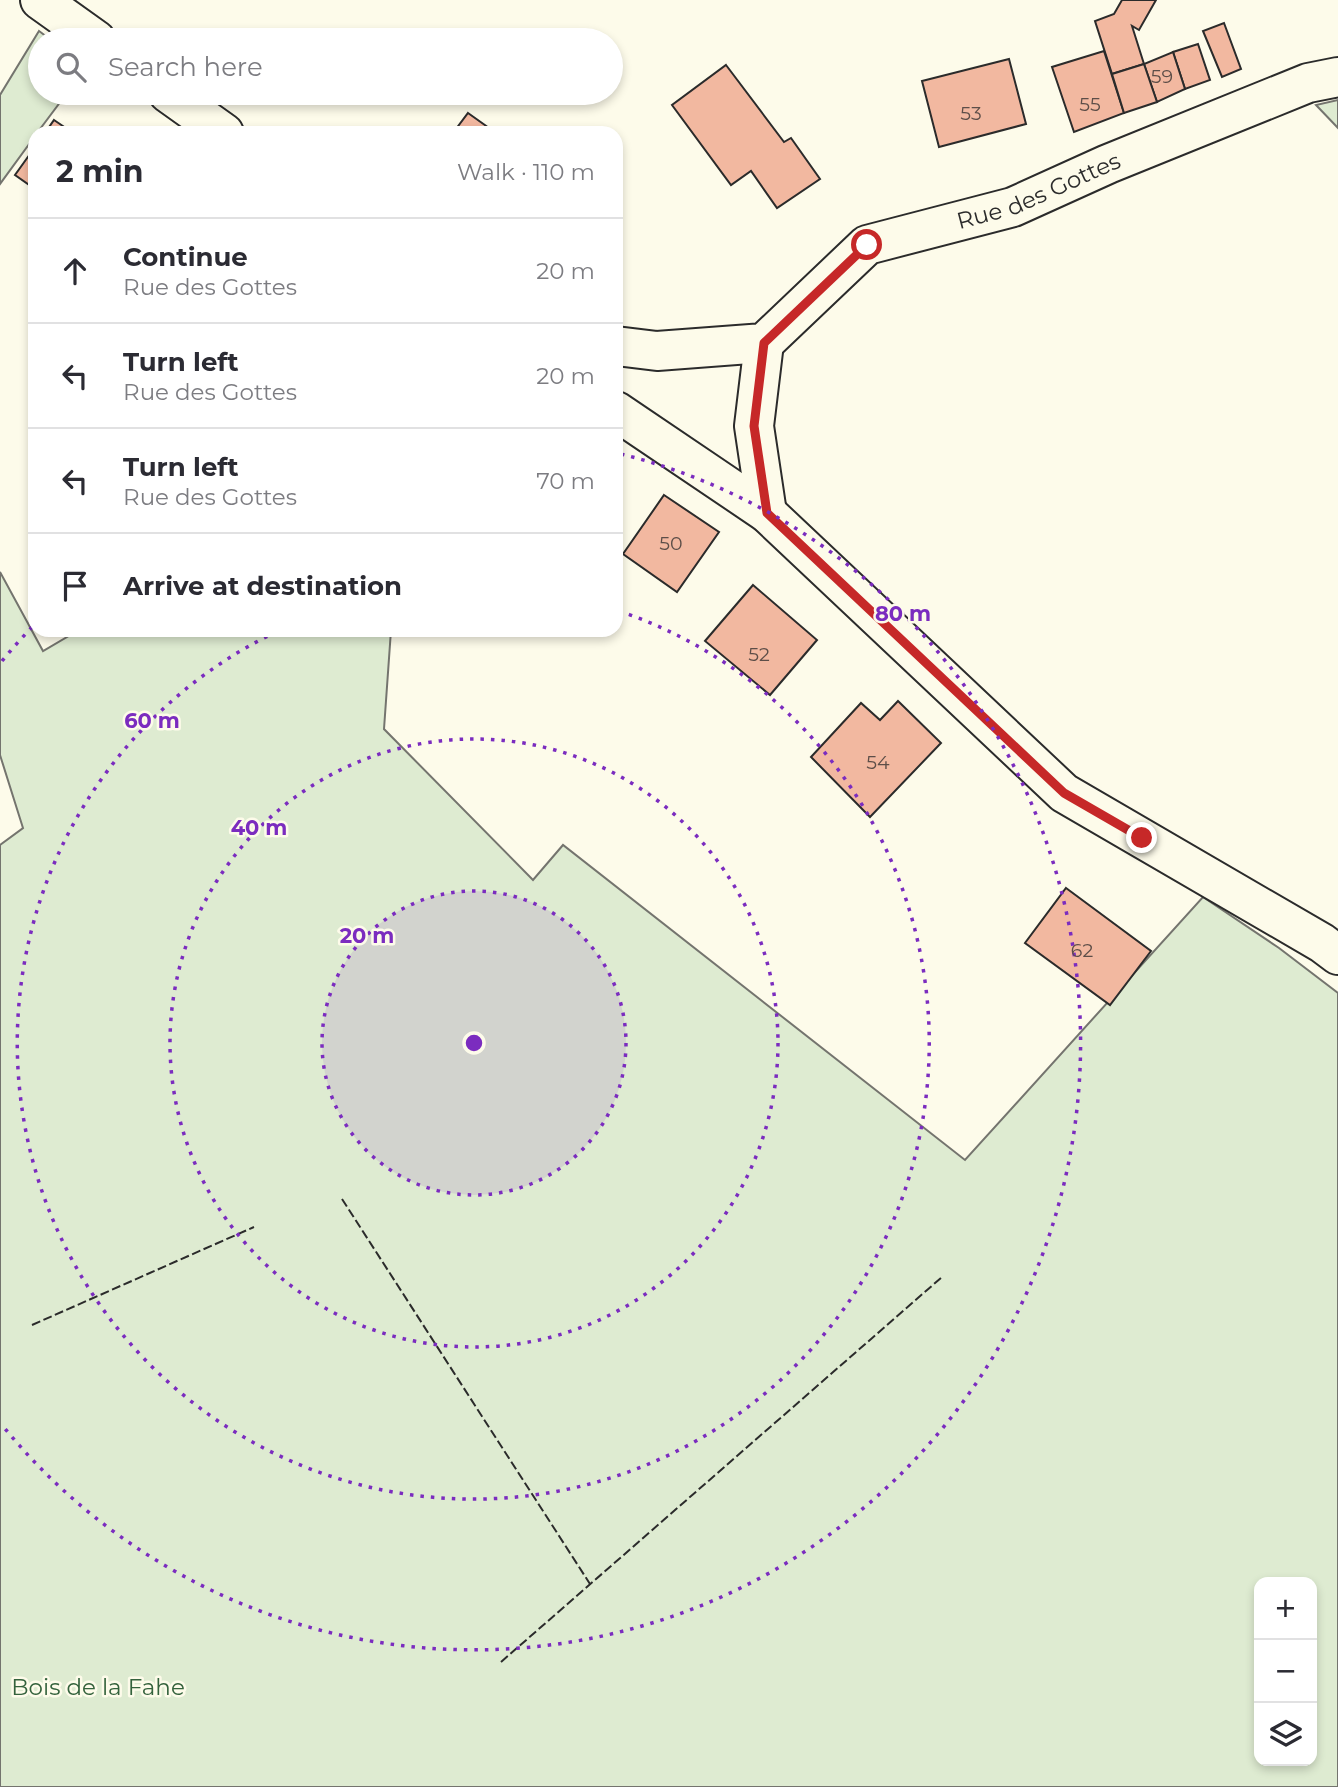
<!DOCTYPE html>
<html lang="en">
<head>
<meta charset="utf-8">
<style>
	body { margin:0; font-family:Montserrat,sans-serif; background:#f2f2f3; color:#2b2b33 }
	.controls { position:absolute; right:21px; bottom:21px; display:grid; overflow:hidden; border-radius:14px; box-shadow:0 4px 10px #0003 }
	.controls button { width:63px; height:63px; display:grid; place-items:center; padding:0; border:0; border-bottom:2px solid #e1e1e2; background:#fff; color:#2b2b33; font:35px sans-serif }
	.stop { position:absolute; width:21px; height:21px; margin:-16px; border:5px solid #c62828; border-radius:50%; background:#fff }
	.stop.end { background:#c62828; border-color:#fff; box-shadow:0 2px 7px #0008 }
	.list { margin:0; padding:0; list-style:none }
	h2 { display:flex; justify-content:space-between; align-items:center; height:91px; margin:0; padding:0 28px; font-size:30px }
	h2 small { font-size:23px; font-weight:400; color:#7c7c81 }
	.list li { display:grid; grid-template-columns:46px 1fr auto; gap:21px; align-items:center; box-sizing:border-box; height:105px; padding:0 28px; border-top:2px solid #e1e1e2 }
	.list b { display:block; font-size:26px; white-space:nowrap }
	.list p { margin:0; font-size:23px; white-space:nowrap; color:#7c7c81 }
	.list em { font-size:23px; font-style:normal; color:#7c7c81 }
	.icon { flex:none; width:38px; height:38px; fill:none; stroke:currentColor; stroke-width:2; stroke-linecap:round; stroke-linejoin:round }
	.map { position:relative; flex:none; width:1338px; height:1787px; overflow:hidden }
	.search { position:absolute; background:#fff; box-shadow:0 4px 10px #0003; left:28px; top:28px; width:595px; height:77px; display:flex; align-items:center; gap:18px; box-sizing:border-box; padding:0 24px; border-radius:38px; color:#7c7c81; font-size:26px }
	.panel { position:absolute; background:#fff; box-shadow:0 4px 10px #0003; left:28px; top:126px; width:595px; height:511px; border-radius:21px }
	.map>svg:first-child { display:block }
	.green { fill:#deebd1; stroke:#74746e; stroke-width:2; fill-rule:evenodd }
	.building { fill:#f2b8a0; stroke:#2b2b2b; stroke-width:2 }
	.lines { fill:none; stroke-linecap:round; stroke-linejoin:round }
	.minor-casing { stroke:#2b2b2b; stroke-width:42 }
	.minor { stroke:#fdfbea; stroke-width:38 }
	.fence { stroke:#2b2b2b; stroke-width:2; stroke-dasharray:9 3.5; stroke-linecap:butt }
	.route { stroke:#c62828; stroke-width:9 }
	.ring { fill:none; stroke:#7b2cbf; stroke-width:3.5; stroke-dasharray:3.5 7 }
	.labels { text-anchor:middle; dominant-baseline:central; stroke-width:5; stroke-linejoin:round; paint-order:stroke }
	.number-label { font-size:19px; fill:#5d4e48 }
	.street-label { font-size:23px; fill:#2b2b2b; stroke:#fdfbea }
	.park-label { font-size:23px; fill:#34623c; stroke:#fdfbea }
	.centre { fill:#7b2cbf; stroke:#fdfbea; stroke-width:3.5 }
	.ring-label { font-size:21px; text-anchor:middle; font-weight:bold; fill:#7b2cbf; stroke:#fdfbea; stroke-width:5; stroke-linejoin:round; paint-order:stroke }
</style>
</head>
<body>
<div class="map">
<svg width="1338" height="1787" viewBox="0 0 1338 1787">
	<rect width="100%" height="100%" fill="#fdfbea"/>
	<g class="green">
		<polygon points="39,31 51,40 40,40 40,93 67,93 37,133 35,133 35,136 0,184 0,95"/>
		<polygon points="1338,100 1338,128 1316,105"/>
		<path d="M0,572L43,651L79,630H391L384,729L533,880L563,845L965,1160L1203,897L1279,948L1338,993V1787H0V845L23,828L0,755ZM1259,1582H1312V1761H1259Z"/>
	</g>
	<g class="building">
		<polygon points="1122,0 1156,0 1139,30 1132,26 1144,64 1112,74 1095,21 1114,14"/>
		<polygon points="1224,23 1241,69 1222,77 1203,31"/>
		<polygon points="1198,44 1210,80 1185,89 1173,52"/>
		<polygon points="1104,51 1124,113 1074,132 1052,67"/>
		<polygon points="1173,52 1185,89 1157,102 1144,64"/>
		<polygon points="1009,59 1026,124 939,147 922,81"/>
		<polygon points="1144,64 1157,102 1124,113 1112,74"/>
		<polygon points="726,65 784,142 791,138 820,179 777,208 751,171 731,185 672,105"/>
		<polygon points="468,113 496,133 453,133"/>
		<polygon points="54,120 73,133 45,133"/>
		<polygon points="35,147 35,189 15,175"/>
		<polygon points="664,495 719,532 677,592 623,554"/>
		<polygon points="753,585 817,640 770,695 705,641"/>
		<polygon points="898,701 941,743 870,817 811,757 861,703 880,720"/>
		<polygon points="1066,888 1151,951 1110,1005 1025,943"/>
	</g>
	<g class="lines">
		<g class="minor-casing">
			<g id="minor">
				<polyline points="40,0 96,40"/>
				<polyline points="168,93 224,133"/>
				<polyline points="764,343 754,426 767,513"/>
				<path id="s1" d="M616,346L657,351L764,343L867,245L1013,207L1108,164L1308,83L1338,77"/>
				<polyline points="616,411 767,513 1064,793 1322,943 1338,955"/>
			</g>
		</g>
		<use href="#minor" class="minor"/>
		<g class="fence">
			<polyline points="342,1199 590,1584"/>
			<polyline points="32,1325 254,1227"/>
			<polyline points="501,1662 942,1277"/>
		</g>
	</g>
	<g class="lines">
		<polyline class="route" points="867,245 764,343 754,426 767,513 1064,793 1142,838"/>
	</g>
	<circle cx="474" cy="1043" r="152" fill="#7b2cbf" fill-opacity=".12"/>
	<g class="ring">
		<circle cx="474" cy="1043" r="152"/>
		<circle cx="474" cy="1043" r="304"/>
		<path d="M619 611A456 456 0 1 1 278 631"/>
		<path d="M2 661A607 607 0 0 1 34 625M621 454A607 607 0 1 1 2 1425"/>
	</g>
	<g class="labels">
		<g class="number-label">
			<text x="1162" y="76">59</text>
			<text x="1090" y="104">55</text>
			<text x="971" y="113">53</text>
			<text x="671" y="543">50</text>
			<text x="759" y="654">52</text>
			<text x="878" y="762">54</text>
			<text x="1082" y="950">62</text>
		</g>
		<g class="street-label">
			<text stroke="none"><textPath href="#s1" startOffset="471">Rue des Gottes</textPath></text>
		</g>
		<g class="park-label">
			<text x="98" y="1687">Bois de la Fahe</text>
		</g>
	</g>
	<circle cx="474" cy="1043" r="10" class="centre"/>
	<g class="ring-label">
		<text x="903" y="621">80 m</text>
		<text x="152" y="728">60 m</text>
		<text x="259" y="835">40 m</text>
		<text x="367" y="943">20 m</text>
	</g>
</svg>
<div class="controls">
<button>+</button>
<button>−</button>
<button><svg class="icon" aria-label="layers" viewBox="0 0 24 24"><path d="M12 4l9 5-9 5-9-5zM3 14l9 5 9-5"/></svg></button>
</div>
<div class="stop" style="left:867px;top:245px"></div>
<div class="stop end" style="left:1142px;top:838px"></div>
<div class="search"><svg class="icon" aria-label="search" viewBox="0 0 24 24"><circle cx="10" cy="10" r="6"/><path d="M15 15l6 6"/></svg>Search here</div>
<section class="panel">
<h2>2 min<small>Walk · 110 m</small></h2>
<ul class="list">
<li><svg class="icon" aria-label="ahead" viewBox="0 0 24 24"><path d="M12 20V5M6 11l6-6 6 6"/></svg><div><b>Continue</b><p>Rue des Gottes</p></div><em>20 m</em></li>
<li><svg class="icon" aria-label="left" viewBox="0 0 24 24"><path d="M17 20v-9H6M10 6l-5 5 5 5"/></svg><div><b>Turn left</b><p>Rue des Gottes</p></div><em>20 m</em></li>
<li><svg class="icon" aria-label="left" viewBox="0 0 24 24"><path d="M17 20v-9H6M10 6l-5 5 5 5"/></svg><div><b>Turn left</b><p>Rue des Gottes</p></div><em>70 m</em></li>
<li><svg class="icon" aria-label="arrive" viewBox="0 0 24 24"><path d="M6 21V4h12l-3 4 3 4H6"/></svg><div><b>Arrive at destination</b></div></li>
</ul>
</section>
</div>
</body>
</html>
